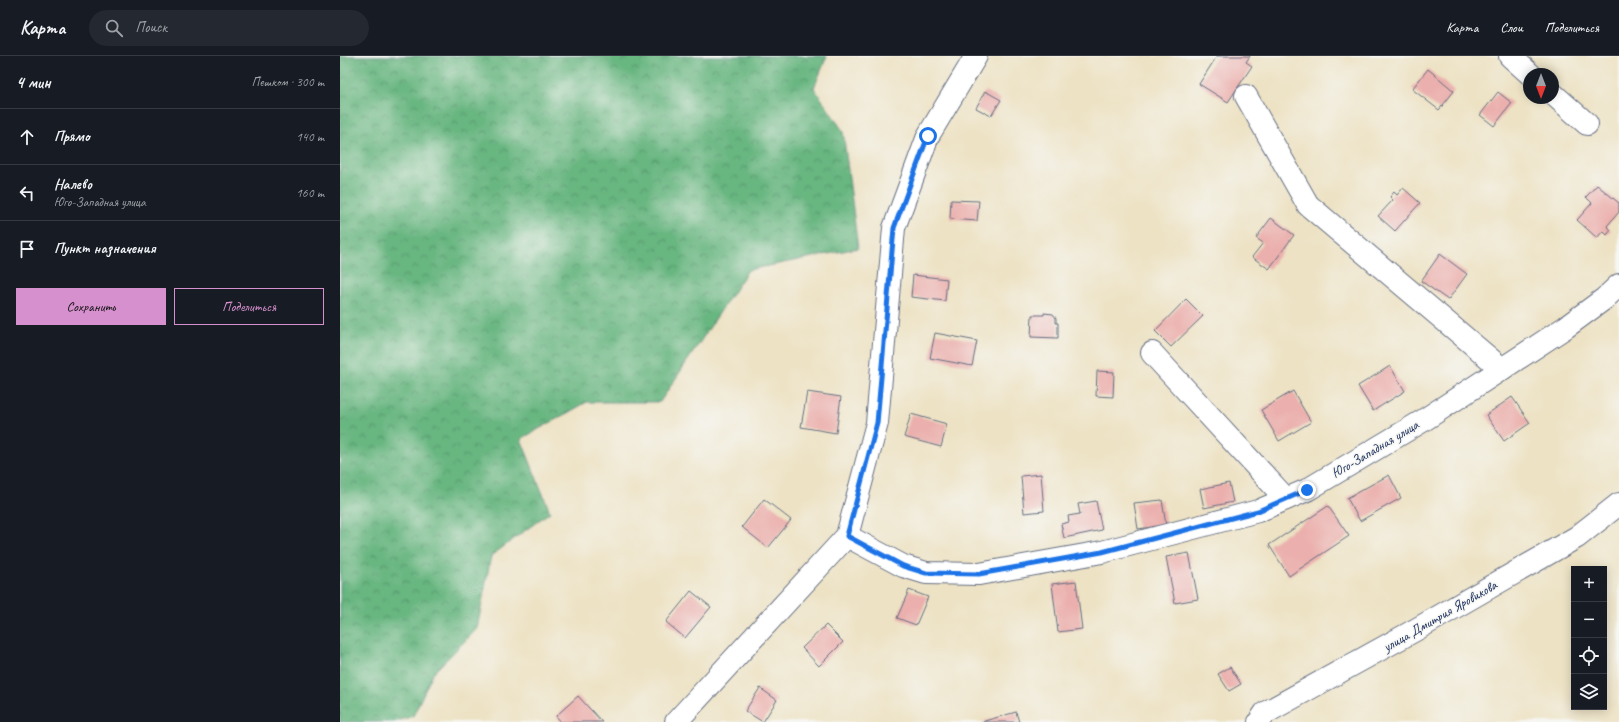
<!DOCTYPE html>
<html lang="ru">
<head>
<meta charset="utf-8">
<style>
	body { margin:0; font-family:Caveat,sans-serif; background:#242831; color:#f1f3f6 }
	.controls { position:absolute; right:12px; bottom:12px; display:grid; overflow:hidden; border-radius:0px; box-shadow:0 2px 10px #0003 }
	.controls button { width:36px; height:36px; display:grid; place-items:center; padding:0; border:0; border-bottom:1px solid #363941; background:#171b24; color:#f1f3f6; font:20px sans-serif }
	.compass { position:absolute; left:1183px; top:12px; width:36px; height:36px; border-radius:50%; background:#171b24; box-shadow:0 2px 10px #0003; rotate:180deg }
	.stop { position:absolute; width:12px; height:12px; margin:-9px; border:3px solid #1a73e8; border-radius:50%; background:#fff }
	.stop.end { background:#1a73e8; border-color:#fff; box-shadow:0 1px 4px #0008 }
	.list { margin:0; padding:0; list-style:none }
	h2 { display:flex; justify-content:space-between; align-items:center; height:52px; margin:0; padding:0 16px; font-size:17px }
	h2 small { font-size:13px; font-weight:400; color:#9ea1a6 }
	.list li { display:grid; grid-template-columns:26px 1fr auto; gap:12px; align-items:center; box-sizing:border-box; height:56px; padding:0 16px; border-top:1px solid #363941 }
	.list b { display:block; font-size:15px; white-space:nowrap }
	.list p { margin:0; font-size:13px; white-space:nowrap; color:#9ea1a6 }
	.list em { font-size:13px; font-style:normal; color:#9ea1a6 }
	.actions { display:flex; gap:8px; padding:12px 16px }
	.actions a { flex:1; padding:9px 0; border:1px solid #d690ce; border-radius:0px; text-align:center; font-size:14px; color:#d690ce }
	.actions .main { background:#d690ce; color:#111 }
	.icon { flex:none; width:22px; height:22px; fill:none; stroke:currentColor; stroke-width:2; stroke-linecap:round; stroke-linejoin:round }
	.map { position:relative; flex:none; width:1279px; height:666px; overflow:hidden }
	header { display:flex; align-items:center; gap:24px; box-sizing:border-box; height:56px; padding:0 20px; background:#171b24; border-bottom:1px solid #363941 }
	header strong { font-size:19px }
	nav { display:flex; gap:22px; margin-inline-start:auto; font-size:14px }
	.search { width:280px; height:36px; background:#242831; display:flex; align-items:center; gap:10px; box-sizing:border-box; padding:0 14px; border-radius:22px; color:#9ea1a6; font-size:15px }
	main { display:flex }
	aside { flex:1; background:#171b24 }
	.map>svg:first-child { display:block }
	.forest { fill:url(#forest-crowns); stroke:#41726f }
	.building { fill:#ebb0ad }
	.lines { fill:none; stroke-linecap:round; stroke-linejoin:round }
	.minor-casing { stroke:#646e82; stroke-width:24 }
	.minor { stroke:#fff; stroke-width:22 }
	.route { stroke:#1a73e8; stroke-width:5 }
	.labels { text-anchor:middle; dominant-baseline:central; stroke-width:3; stroke-linejoin:round; paint-order:stroke }
	.street-label { font-size:14px; fill:#1b2f5e; stroke:#f6f6f2 }
</style>
</head>
<body>
<header>
<strong>Карта</strong>
<div class="search"><svg class="icon" aria-label="search" viewBox="0 0 24 24"><circle cx="10" cy="10" r="6"/><path d="M15 15l6 6"/></svg>Поиск</div>
<nav><a>Карта</a><a>Слои</a><a>Поделиться</a></nav>
</header>
<main>
<aside>
<h2>4 мин<small>Пешком · 300 m</small></h2>
<ul class="list">
<li><svg class="icon" aria-label="ahead" viewBox="0 0 24 24"><path d="M12 20V5M6 11l6-6 6 6"/></svg><div><b>Прямо</b></div><em>140 m</em></li>
<li><svg class="icon" aria-label="left" viewBox="0 0 24 24"><path d="M17 20v-9H6M10 6l-5 5 5 5"/></svg><div><b>Налево</b><p>Юго-Западная улица</p></div><em>160 m</em></li>
<li><svg class="icon" aria-label="arrive" viewBox="0 0 24 24"><path d="M6 21V4h12l-3 4 3 4H6"/></svg><div><b>Пункт назначения</b></div></li>
</ul>
<div class="actions"><a class="main">Сохранить</a><a>Поделиться</a></div>
</aside>
<div class="map">
<svg width="1279" height="666" viewBox="0 0 1279 666">
	<defs>
		<pattern id="forest-crowns" width="20" height="18" patternUnits="userSpaceOnUse"><rect width="20" height="18" fill="#67b680"/><path d="M2 6a3 3 0 1 1 6 0M12 15a3 3 0 1 1 6 0" fill="none" stroke="#54946c"/></pattern>
	</defs>
	<rect width="100%" height="100%" fill="#f6f6f2"/>
	<filter id="ink" filterUnits="userSpaceOnUse"><feTurbulence type="fractalNoise" baseFrequency=".025" numOctaves="2"/><feDisplacementMap in="SourceGraphic" scale="8" xChannelSelector="R" yChannelSelector="G"/><feConvolveMatrix kernelMatrix="1 2 1 2 8 2 1 2 1" color-interpolation-filters="sRGB"/></filter>
	<filter id="wash" filterUnits="userSpaceOnUse"><feTurbulence type="fractalNoise" baseFrequency=".012" numOctaves="4" result="noise"/><feDisplacementMap in="SourceGraphic" scale="16" xChannelSelector="R" yChannelSelector="G"/><feGaussianBlur stdDeviation="0.9" result="paint"/><feColorMatrix in="noise" values="0 0 0 0 0 0 0 0 0 0 0 0 0 0 0 0 0 1.4 0 .05"/><feComposite in="paint" operator="in"/></filter>
	<g filter="url(#wash)">
		<rect width="100%" height="100%" fill="#ede2c4"/>
		<polygon class="forest" points="0,0 487,0 474,32 503,75 518,192 408,214 320,346 247,346 181,383 210,456 151,500 137,573 93,617 73,660 54,666 0,666"/>
		<g id="blocks">
			<g class="building">
				<polygon points="877,0 910,0 906,6 912,10 888,46 859,28"/>
				<polygon points="1088,13 1114,35 1099,54 1072,33"/>
				<polygon points="645,35 661,44 651,60 636,52"/>
				<polygon points="1158,36 1172,47 1154,70 1140,59"/>
				<polygon points="1257,129 1279,147 1279,156 1267,170 1271,174 1267,179 1263,175 1257,182 1237,164 1252,147 1246,141"/>
				<polygon points="1063,132 1080,147 1055,175 1038,160 1053,144 1050,141 1054,136 1057,139"/>
				<polygon points="611,144 639,145 637,165 610,163"/>
				<polygon points="931,162 954,179 929,213 912,201 923,187 916,182"/>
				<polygon points="1100,198 1127,218 1108,244 1081,225"/>
				<polygon points="573,219 607,223 605,245 571,241"/>
				<polygon points="846,243 863,260 831,291 815,275"/>
				<polygon points="704,257 713,258 716,262 716,267 718,267 718,282 691,281 692,259 704,259"/>
				<polygon points="595,277 637,285 632,310 590,302"/>
				<polygon points="1050,310 1065,335 1033,355 1018,330"/>
				<polygon points="757,315 774,316 773,341 756,340"/>
				<polygon points="953,335 971,366 939,385 921,354"/>
				<polygon points="467,336 501,341 496,377 461,371"/>
				<polygon points="1172,341 1190,367 1164,385 1146,359"/>
				<polygon points="571,358 607,368 601,391 564,381"/>
				<polygon points="701,418 704,455 684,457 681,420"/>
				<polygon points="1049,419 1061,442 1020,465 1007,442"/>
				<polygon points="889,427 893,446 864,452 860,433"/>
				<polygon points="424,443 451,464 428,492 402,471"/>
				<polygon points="822,444 826,469 798,473 794,447"/>
				<polygon points="756,445 762,474 724,482 721,468 729,466 728,460 740,458 738,448"/>
				<polygon points="988,450 1009,480 949,520 929,489"/>
				<polygon points="849,497 858,543 835,547 826,501"/>
				<polygon points="736,525 742,573 718,576 712,528"/>
				<polygon points="569,534 588,541 576,569 557,562"/>
				<polygon points="351,535 371,551 345,582 326,566"/>
				<polygon points="486,569 503,586 479,610 462,592"/>
				<polygon points="890,611 901,628 889,635 878,618"/>
				<polygon points="420,632 437,644 423,666 405,655"/>
				<polygon points="238,640 262,666 221,666 216,660"/>
				<polygon points="676,656 679,666 641,666"/>
			</g>
		</g>
	</g>
	<g filter="url(#ink)">
		<use href="#blocks" fill-opacity="0" stroke="#646e82" stroke-width="1"/>
		<g class="lines">
			<g class="minor-casing">
				<g id="minor">
					<polyline points="1170,0 1190,18"/>
					<polyline points="1213,38 1247,68"/>
					<polyline points="906,40 968,149 1162,313"/>
					<polyline points="812,297 946,443"/>
					<polyline points="507,480 563,510 586,517 639,518 762,496 918,455 967,434 1084,364 1226,271 1264,243 1279,229"/>
					<polyline points="336,666 507,480 537,367 554,172 588,80 636,0"/>
					<polyline points="919,666 925,657 1077,573 1237,481 1279,448"/>
				</g>
			</g>
			<use href="#minor" class="minor"/>
		</g>
	</g>
	<g class="lines" filter="url(#ink)">
		<polyline class="route" points="588,80 554,172 537,367 507,480 563,510 586,517 639,518 762,496 918,455 967,434"/>
	</g>
	<g class="labels">
		<g class="street-label">
			<text transform="translate(1035 393) rotate(-31)">Юго-Западная улица</text>
			<text transform="translate(1100 560) rotate(-30)">улица Дмитрия Яровикова</text>
		</g>
	</g>
</svg>
<div class="controls">
<button>+</button>
<button>−</button>
<button><svg class="icon" aria-label="locate" viewBox="0 0 24 24"><circle cx="12" cy="12" r="6"/><path d="M12 2v4M12 18v4M2 12h4M18 12h4"/></svg></button>
<button><svg class="icon" aria-label="layers" viewBox="0 0 24 24"><path d="M12 4l9 5-9 5-9-5zM3 14l9 5 9-5"/></svg></button>
</div>
<svg class="compass" viewBox="-18 -18 36 36"><path d="M0-13l5 13h-10z" fill="#e53935"/><path d="M0 13l5-13h-10z" fill="#9ea1a6"/></svg>
<div class="stop" style="left:588px;top:80px"></div>
<div class="stop end" style="left:967px;top:434px"></div>
</div>
</main>
</body>
</html>
